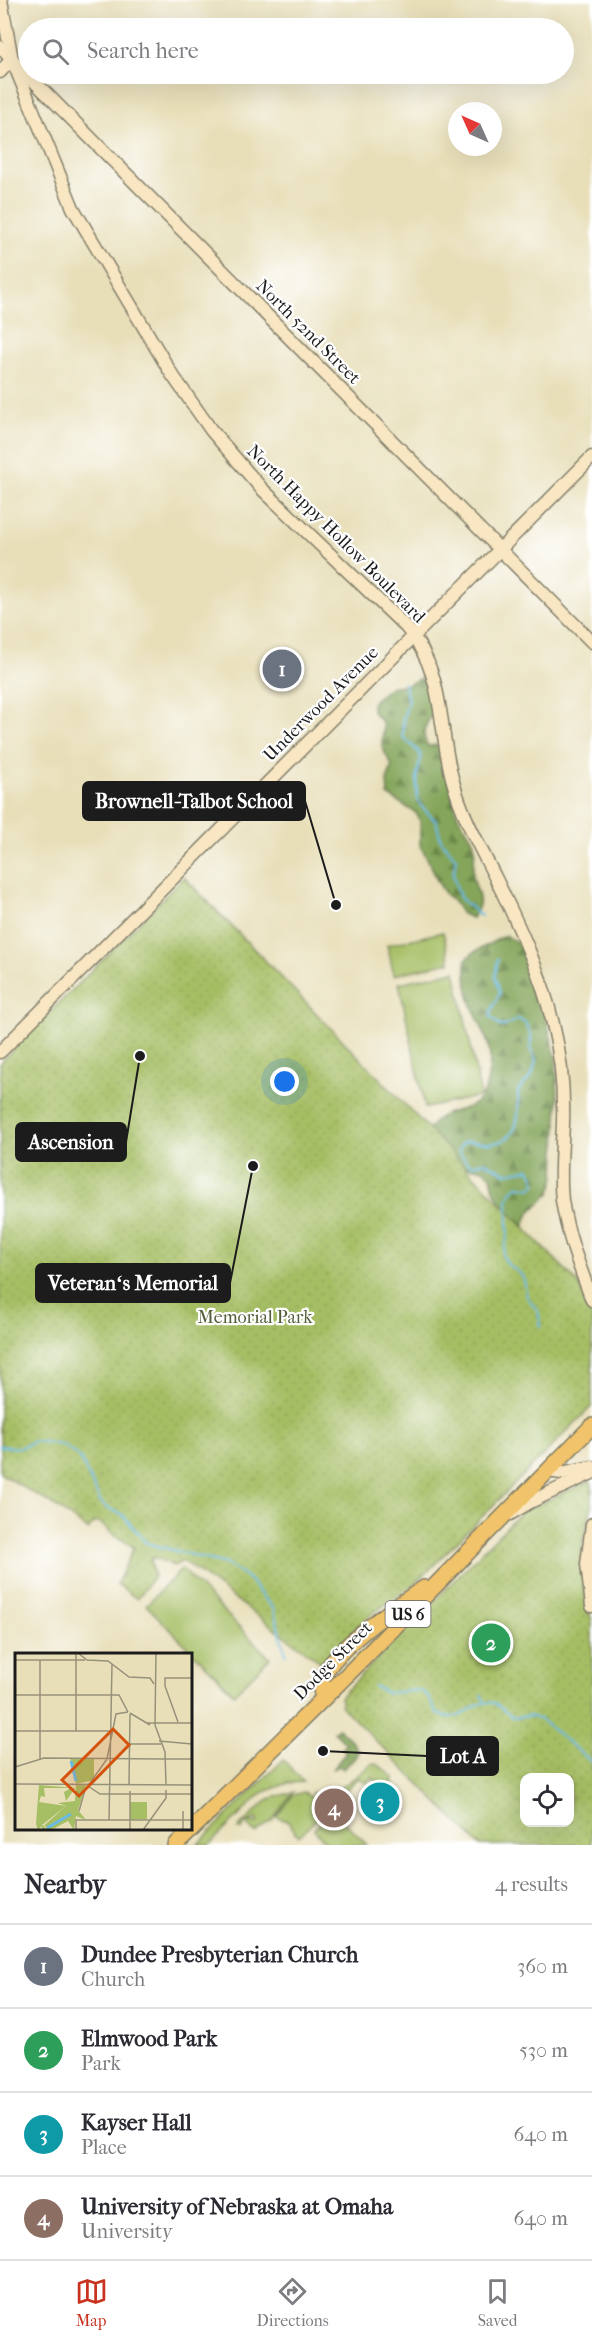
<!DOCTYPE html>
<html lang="en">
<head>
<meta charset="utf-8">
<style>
	body { margin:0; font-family:"IM FELL French Canon",serif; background:#f7f7f7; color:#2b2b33 }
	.controls { position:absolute; right:18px; bottom:18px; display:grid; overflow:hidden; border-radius:12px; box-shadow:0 6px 24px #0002 }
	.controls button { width:54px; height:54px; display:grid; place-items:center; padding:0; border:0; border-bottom:2px solid #e1e1e2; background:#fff; color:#2b2b33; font:30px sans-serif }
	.compass { position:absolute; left:448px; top:102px; width:54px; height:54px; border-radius:50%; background:#fff; box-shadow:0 6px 24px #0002; rotate:315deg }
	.you { position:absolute; left:285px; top:1082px; width:21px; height:21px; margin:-15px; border:4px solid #fff; border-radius:50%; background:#1a73e8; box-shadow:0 0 0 9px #1a73e833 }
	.badge { display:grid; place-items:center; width:39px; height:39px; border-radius:50%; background:#c8321e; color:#fff; font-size:20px; font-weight:700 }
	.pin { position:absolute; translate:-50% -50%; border:3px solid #fff; box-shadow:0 2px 6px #0006 }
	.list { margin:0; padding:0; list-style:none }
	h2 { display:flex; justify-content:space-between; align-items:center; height:78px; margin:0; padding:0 24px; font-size:26px }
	h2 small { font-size:20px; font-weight:400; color:#7c7c81 }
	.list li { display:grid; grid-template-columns:39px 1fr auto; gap:18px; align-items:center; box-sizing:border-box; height:84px; padding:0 24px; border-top:2px solid #e1e1e2 }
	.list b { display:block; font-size:22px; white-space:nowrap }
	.list p { margin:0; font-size:20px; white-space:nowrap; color:#7c7c81 }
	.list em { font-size:20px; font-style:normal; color:#7c7c81 }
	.icon { flex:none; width:33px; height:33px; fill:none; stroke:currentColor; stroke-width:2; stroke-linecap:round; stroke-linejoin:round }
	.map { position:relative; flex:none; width:592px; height:1845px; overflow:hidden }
	.search { position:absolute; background:#fff; box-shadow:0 6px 24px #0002; left:18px; right:18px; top:18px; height:66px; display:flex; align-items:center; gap:15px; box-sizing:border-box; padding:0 21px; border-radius:33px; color:#7c7c81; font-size:22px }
	.sheet { height:414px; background:#fff }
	nav { display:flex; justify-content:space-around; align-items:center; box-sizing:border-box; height:84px; border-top:2px solid #e1e1e2; background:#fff; font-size:16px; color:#7c7c81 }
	nav a { display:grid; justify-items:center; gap:3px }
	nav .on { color:#c8321e }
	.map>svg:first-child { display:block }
	.green { fill:#a6be64; stroke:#616d40; stroke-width:1.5 }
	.forest { fill:url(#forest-firs); stroke:#50603b; stroke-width:1.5 }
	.park { fill:url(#park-dots); stroke:#616d40; stroke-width:1.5; fill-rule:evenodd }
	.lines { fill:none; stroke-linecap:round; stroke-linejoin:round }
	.stream { stroke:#69bbe4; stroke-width:2 }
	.secondary-casing { stroke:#827e6a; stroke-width:15 }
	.highway-casing { stroke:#827e6a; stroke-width:18 }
	.secondary { stroke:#f9e7c3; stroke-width:12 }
	.highway { stroke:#f1c36a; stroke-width:15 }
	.labels { text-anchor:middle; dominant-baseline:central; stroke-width:4.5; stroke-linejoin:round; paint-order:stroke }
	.shield { fill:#fff; stroke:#606060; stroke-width:1.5 }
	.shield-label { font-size:16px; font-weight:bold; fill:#1c1c1c }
	.street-label { font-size:18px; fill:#1c1c1c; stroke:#fff }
	.park-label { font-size:18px; fill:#535d39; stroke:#fff }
	.inset-river { fill:none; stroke:#69bbe4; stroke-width:3 }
	.inset-road { fill:none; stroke:#96917a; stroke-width:1.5 }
	.view { fill:#d4530e; fill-opacity:0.15; stroke:#d4530e; stroke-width:3 }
	.inset-edge { fill:none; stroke:#1c1c1c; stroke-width:3 }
	.leader { fill:none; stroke:#1c1c1c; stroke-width:2 }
	.callout-dot { fill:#1c1c1c; stroke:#fff; stroke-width:2 }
	.callout { fill:#1c1c1c; stroke:#1c1c1c; stroke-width:2 }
	.callout-label { font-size:20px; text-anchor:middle; font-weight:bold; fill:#fff }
</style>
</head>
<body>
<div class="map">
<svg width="592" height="1845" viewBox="0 0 592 1845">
	<defs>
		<pattern id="forest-firs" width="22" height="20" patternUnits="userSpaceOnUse" patternTransform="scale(1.5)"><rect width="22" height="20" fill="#84a55a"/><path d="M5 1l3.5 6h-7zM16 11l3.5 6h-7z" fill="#6b864a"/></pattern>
		<pattern id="park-dots" width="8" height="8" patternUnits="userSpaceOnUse" patternTransform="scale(1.5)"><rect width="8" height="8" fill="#a6be64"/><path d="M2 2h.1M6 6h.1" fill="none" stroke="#8ea356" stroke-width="1.8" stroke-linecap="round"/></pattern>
	</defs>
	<rect width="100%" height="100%" fill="#fff"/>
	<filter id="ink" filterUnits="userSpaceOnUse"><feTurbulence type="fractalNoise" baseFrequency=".0167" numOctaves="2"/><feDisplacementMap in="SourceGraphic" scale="12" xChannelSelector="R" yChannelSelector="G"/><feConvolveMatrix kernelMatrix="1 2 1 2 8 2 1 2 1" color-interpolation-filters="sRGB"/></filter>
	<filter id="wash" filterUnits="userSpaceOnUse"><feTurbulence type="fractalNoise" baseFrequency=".008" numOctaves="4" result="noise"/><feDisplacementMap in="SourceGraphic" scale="24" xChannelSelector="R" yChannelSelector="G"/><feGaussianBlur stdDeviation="1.35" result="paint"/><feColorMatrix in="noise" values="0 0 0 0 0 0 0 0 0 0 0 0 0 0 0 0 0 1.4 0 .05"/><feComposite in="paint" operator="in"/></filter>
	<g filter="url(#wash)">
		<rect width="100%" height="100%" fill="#e8dfb9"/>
		<g class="green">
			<polygon points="443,932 450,962 394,975 387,945"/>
			<polygon points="455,971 481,1096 425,1108 399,983"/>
			<polygon points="182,1569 270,1658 234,1694 146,1605"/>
			<polygon points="283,1760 304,1782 288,1783 262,1793 209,1845 197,1845"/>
			<polygon points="373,1763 377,1764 395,1778 392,1782 395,1786 388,1793 372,1777 366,1783 358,1778 332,1804 324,1797 311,1793 331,1792 341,1788"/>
			<polygon points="293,1792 272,1821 255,1833 247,1825 251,1822 257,1823 257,1818 244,1824 243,1829 239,1829 240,1826 269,1799"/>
			<path d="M304,1792C312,1798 321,1798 328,1805V1808L299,1836L287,1821L276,1817L293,1795Z"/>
			<polygon points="333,1810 367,1845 328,1845 314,1829"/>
		</g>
		<g class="forest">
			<path d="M425,676L430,680L436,709C427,722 419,732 428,746L438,745L442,750L441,758C446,771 450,784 454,798C455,803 455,810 458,816C463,826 471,832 474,844C477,857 470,868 474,880C478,897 485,901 472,918L462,914L452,899L446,895L437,881L433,870L420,845V821L416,813L388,795L387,780L392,766L382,747L383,724L372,711V704L375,699L392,686L407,685Z"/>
			<path d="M506,935L521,946L533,968L556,1057L558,1099L555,1176L551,1192L530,1212L525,1222L526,1231L502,1205L494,1190L491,1176L486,1171L482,1169L461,1166L426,1136C439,1101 467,1119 483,1095C486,1090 487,1082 488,1077C494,1048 485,1035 474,1010C467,996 465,975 466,959L474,952Z"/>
			<polygon points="338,1728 352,1741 358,1751 355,1758 343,1769 339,1766 332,1769 346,1753 342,1749 346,1744 334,1732"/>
		</g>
		<g class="park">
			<polygon points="184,877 580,1285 592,1319 592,1406 415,1584 369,1616 322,1663 183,1561 174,1566 153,1557 151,1561 154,1576 137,1599 117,1584 134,1547 114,1535 99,1522 94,1523 88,1530 58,1508 0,1473 0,1063"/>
			<path d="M589,1481L592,1483V1506L583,1541L581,1568L586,1600L592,1621V1845H480L342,1707L340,1697L521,1512ZM524,1778H570V1822H524Z"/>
		</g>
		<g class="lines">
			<g class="stream">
				<polyline points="404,683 408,701 403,720 403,737 419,752 421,758 417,774 417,797 421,806 436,821 441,840 456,859 453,875 459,895 462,900 481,916"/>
				<path d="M498,959L495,976L500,993L491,1011V1017L500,1026H505L517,1019L525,1022L531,1035V1049L536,1061L532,1075L518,1091C519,1113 521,1140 492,1143C482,1144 473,1140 464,1142L459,1148V1152L467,1162L472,1165L485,1162L506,1173L529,1169L534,1176L535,1185C528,1191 525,1185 517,1186C503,1194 509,1218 508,1232C507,1241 504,1248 503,1256L508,1265L520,1273L524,1280L527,1297L538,1311L541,1327"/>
				<polyline points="0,1446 19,1448 35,1441 63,1445 80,1458 101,1503 107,1508 122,1514 146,1543 226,1564 244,1575 251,1581 256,1589 273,1608 286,1654"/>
				<path d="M374,1686L387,1693L420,1690L428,1697L437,1714C469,1726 468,1698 495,1703L513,1718L529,1716L541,1720L592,1762"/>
				<polyline points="481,1695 485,1702"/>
			</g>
		</g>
	</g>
	<g filter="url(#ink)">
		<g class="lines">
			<g class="secondary-casing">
				<g id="secondary">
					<path d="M1,0L12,59L73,208L171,373L211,430L261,488L406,627C447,674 437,730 454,785C463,817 480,847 495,877C518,924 541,972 553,1024C561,1056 564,1090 563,1123C562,1149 559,1175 562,1200C567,1235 580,1268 592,1300"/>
					<polyline points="0,47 592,642"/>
					<polyline points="0,72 12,59"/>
					<polyline points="0,1052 592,457"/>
					<polyline points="547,1471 561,1473 592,1467"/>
					<polyline points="510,1514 530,1502 592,1473"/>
					<polyline points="592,1524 587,1564 592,1606"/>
				</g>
			</g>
			<g class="highway-casing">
				<g id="highway">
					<path d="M323,1698C322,1693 320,1689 321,1684C325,1654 399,1604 424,1588"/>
					<polyline points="176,1845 368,1654 592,1426"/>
				</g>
			</g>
			<use href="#secondary" class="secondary"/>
			<use href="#highway" class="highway"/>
		</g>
	</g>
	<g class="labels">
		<rect class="shield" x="385.5" y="1601" width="45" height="26" rx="4.5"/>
		<g class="shield-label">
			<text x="408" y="1614">US 6</text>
		</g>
		<g class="street-label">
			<text transform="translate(308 332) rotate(45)">North 52nd Street</text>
			<text transform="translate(336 534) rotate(45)">North Happy Hollow Boulevard</text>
			<text transform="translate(321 704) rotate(-45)">Underwood Avenue</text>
			<text transform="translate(333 1661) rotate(-45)">Dodge Street</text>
		</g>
		<g class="park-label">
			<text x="255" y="1317">Memorial Park</text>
		</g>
	</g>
	<g transform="translate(15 1653)">
		<rect width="177" height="177" fill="#e8dfb9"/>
		<path d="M24,132L60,135L51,148L49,139L56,135H29L30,144L26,143L24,149L51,153L27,172L33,177H27V173L23,177L21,171Z" fill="#a6be64"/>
		<path d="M115,149H132V166L115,167Z" fill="#a6be64"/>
		<path d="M55,105H79V127L61,131ZM61,132H71L63,157L71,167L61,163L59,177L53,168L40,175L33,177L29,172L24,177L51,153L43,150L60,148Z" fill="#a6be64"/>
		<path class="inset-river" d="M56,108L61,128M32,175L56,161"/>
		<path class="inset-road" d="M63,0L72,7L93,8L114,24L135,25L139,31M141,0L140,72L150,99L151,131M0,7H70M25,7V106M150,33L163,69M150,33V25H177M0,42H104L113,59M115,60L135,72M132,70H177M0,78H97M61,78V0M144,88L177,91M114,91H146M151,106H177M0,114L29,105L150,106M0,131L177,132M114,131L115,61M73,133L85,141H177M115,138V177M64,158L70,137L92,106L101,61L113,59M168,158V177M94,167L97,11M140,167H177M61,177V167H143M128,177L151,145V137"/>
		<path class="view" d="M98,76L114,92L64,143L47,127Z"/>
		<rect width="177" height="177" class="inset-edge"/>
	</g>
	<path class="leader" d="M336 905L305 801M140 1056L126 1142M253 1166L230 1283M323 1751L427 1756"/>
	<g class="callout-dot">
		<circle cx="336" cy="905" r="6"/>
		<circle cx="140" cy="1056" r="6"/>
		<circle cx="253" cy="1166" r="6"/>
		<circle cx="323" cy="1751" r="6"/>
	</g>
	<g class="callout">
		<rect x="83" y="782" width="222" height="38" rx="6"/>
		<rect x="16" y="1123" width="110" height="38" rx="6"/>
		<rect x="36" y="1264" width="194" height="38" rx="6"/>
		<rect x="427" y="1737" width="71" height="38" rx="6"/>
	</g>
	<g class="callout-label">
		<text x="194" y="808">Brownell-Talbot School</text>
		<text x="71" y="1149">Ascension</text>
		<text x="133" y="1290">Veteranʻs Memorial</text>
		<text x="463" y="1763">Lot A</text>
	</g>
</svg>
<div class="controls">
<button><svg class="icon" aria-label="locate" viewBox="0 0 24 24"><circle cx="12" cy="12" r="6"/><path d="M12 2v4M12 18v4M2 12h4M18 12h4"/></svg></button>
</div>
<svg class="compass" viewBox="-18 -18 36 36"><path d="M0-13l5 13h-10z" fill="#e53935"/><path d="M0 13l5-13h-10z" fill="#7c7c81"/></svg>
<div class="you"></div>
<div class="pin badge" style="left:282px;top:669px;background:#6b7280">1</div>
<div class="pin badge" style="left:491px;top:1643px;background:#2e9e5b">2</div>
<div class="pin badge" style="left:380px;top:1802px;background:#0f9aa8">3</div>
<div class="pin badge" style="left:334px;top:1808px;background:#8d6e63">4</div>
<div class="search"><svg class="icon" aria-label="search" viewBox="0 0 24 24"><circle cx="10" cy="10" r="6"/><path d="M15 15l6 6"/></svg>Search here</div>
</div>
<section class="sheet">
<h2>Nearby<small>4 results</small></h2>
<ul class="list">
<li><span class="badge" style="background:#6b7280">1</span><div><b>Dundee Presbyterian Church</b><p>Church</p></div><em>360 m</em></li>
<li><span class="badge" style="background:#2e9e5b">2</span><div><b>Elmwood Park</b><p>Park</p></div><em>530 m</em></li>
<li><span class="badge" style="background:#0f9aa8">3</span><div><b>Kayser Hall</b><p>Place</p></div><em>640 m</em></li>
<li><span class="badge" style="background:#8d6e63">4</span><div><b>University of Nebraska at Omaha</b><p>University</p></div><em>640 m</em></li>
</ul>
</section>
<nav>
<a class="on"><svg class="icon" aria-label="map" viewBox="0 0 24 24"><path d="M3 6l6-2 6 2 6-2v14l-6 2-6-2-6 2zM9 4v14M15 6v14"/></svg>Map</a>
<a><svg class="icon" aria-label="directions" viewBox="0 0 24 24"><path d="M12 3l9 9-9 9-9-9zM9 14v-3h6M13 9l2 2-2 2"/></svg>Directions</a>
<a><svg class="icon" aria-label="saved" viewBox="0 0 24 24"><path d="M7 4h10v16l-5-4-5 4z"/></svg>Saved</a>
</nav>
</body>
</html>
